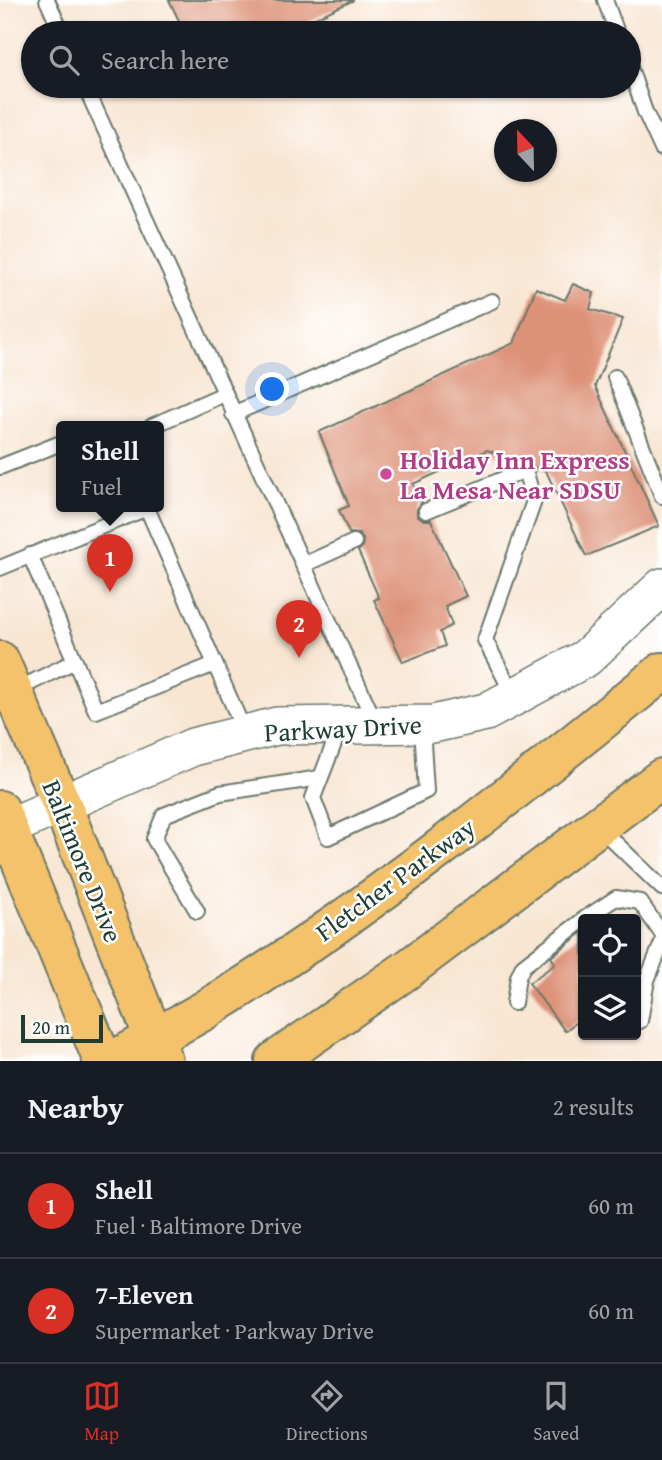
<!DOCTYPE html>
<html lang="en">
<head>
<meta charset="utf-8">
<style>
	body { margin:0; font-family:"Gentium Book Plus",serif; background:#242831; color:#f1f3f6 }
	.controls { position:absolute; right:21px; bottom:21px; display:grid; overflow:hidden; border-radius:7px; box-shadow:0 2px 5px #0004 }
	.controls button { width:63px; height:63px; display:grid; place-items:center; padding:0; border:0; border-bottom:2px solid #363941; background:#171b24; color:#f1f3f6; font:35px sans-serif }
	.compass { position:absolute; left:494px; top:119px; width:63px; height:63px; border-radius:50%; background:#171b24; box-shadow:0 2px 5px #0004; rotate:338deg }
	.scale { position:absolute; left:21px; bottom:18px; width:82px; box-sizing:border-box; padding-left:7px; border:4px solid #1f3d34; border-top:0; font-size:19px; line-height:24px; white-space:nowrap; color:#1f3d34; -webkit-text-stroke:5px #fff; paint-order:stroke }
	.you { position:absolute; left:273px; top:390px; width:24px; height:24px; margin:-18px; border:5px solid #fff; border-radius:50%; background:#1a73e8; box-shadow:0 0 0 10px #1a73e833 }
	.badge { display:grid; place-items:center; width:46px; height:46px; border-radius:50%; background:#d93025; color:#fff; font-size:23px; font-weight:700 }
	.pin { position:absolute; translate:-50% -58px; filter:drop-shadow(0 2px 4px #0008) }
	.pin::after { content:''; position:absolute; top:37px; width:24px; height:21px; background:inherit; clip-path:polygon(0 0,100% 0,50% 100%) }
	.popup { position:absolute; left:56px; top:421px; width:108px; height:91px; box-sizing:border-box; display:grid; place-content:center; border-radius:7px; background:#171b24; filter:drop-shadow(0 2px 5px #0005); font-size:23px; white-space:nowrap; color:#9ea1a6 }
	.popup b { font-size:26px; color:#f1f3f6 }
	.popup::after { content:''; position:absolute; left:50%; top:100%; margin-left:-14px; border:14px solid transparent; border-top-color:#171b24 }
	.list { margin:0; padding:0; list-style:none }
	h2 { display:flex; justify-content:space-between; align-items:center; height:91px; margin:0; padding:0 28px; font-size:30px }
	h2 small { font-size:23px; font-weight:400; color:#9ea1a6 }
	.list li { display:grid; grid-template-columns:46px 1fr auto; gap:21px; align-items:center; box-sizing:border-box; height:105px; padding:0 28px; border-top:2px solid #363941 }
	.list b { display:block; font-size:26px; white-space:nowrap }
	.list p { margin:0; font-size:23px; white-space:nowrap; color:#9ea1a6 }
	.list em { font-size:23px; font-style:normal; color:#9ea1a6 }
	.icon { flex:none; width:38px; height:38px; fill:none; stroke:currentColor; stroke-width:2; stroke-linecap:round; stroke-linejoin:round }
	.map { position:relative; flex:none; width:662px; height:1061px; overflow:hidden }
	.search { position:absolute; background:#171b24; box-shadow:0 2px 5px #0004; left:21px; right:21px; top:21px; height:77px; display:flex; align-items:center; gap:18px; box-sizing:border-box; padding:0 24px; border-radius:38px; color:#9ea1a6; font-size:26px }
	.sheet { height:301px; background:#171b24 }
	nav { display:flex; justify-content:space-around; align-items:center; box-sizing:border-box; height:98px; border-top:2px solid #363941; background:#171b24; font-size:19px; color:#9ea1a6 }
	nav a { display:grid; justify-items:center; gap:4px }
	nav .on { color:#d93025 }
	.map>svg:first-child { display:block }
	.building { fill:#dd9177 }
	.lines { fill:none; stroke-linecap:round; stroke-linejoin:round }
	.service-casing { stroke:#6b786c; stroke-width:18 }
	.tertiary-casing { stroke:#6b786c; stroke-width:40 }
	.primary-casing { stroke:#6b786c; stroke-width:42 }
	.service { stroke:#fff; stroke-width:14 }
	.tertiary { stroke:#fff; stroke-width:37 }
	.primary { stroke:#f3c26a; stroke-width:38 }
	.hotel-dot { fill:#d1479c; stroke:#fff; stroke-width:2.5 }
	.labels { text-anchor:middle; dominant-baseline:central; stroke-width:5; stroke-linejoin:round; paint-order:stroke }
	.hotel-label { font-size:26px; font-weight:bold; fill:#b23c85; stroke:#fff; text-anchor:start }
	.street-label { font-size:26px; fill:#1f3d34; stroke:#fff }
</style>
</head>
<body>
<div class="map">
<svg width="662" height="1061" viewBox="0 0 662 1061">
	<rect width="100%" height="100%" fill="#fff"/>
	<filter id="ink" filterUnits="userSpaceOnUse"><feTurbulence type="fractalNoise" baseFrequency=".0143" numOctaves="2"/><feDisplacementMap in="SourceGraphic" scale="14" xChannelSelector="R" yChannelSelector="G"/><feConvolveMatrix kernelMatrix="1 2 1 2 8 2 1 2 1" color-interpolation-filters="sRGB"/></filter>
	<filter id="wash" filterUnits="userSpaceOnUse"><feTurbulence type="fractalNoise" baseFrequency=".00686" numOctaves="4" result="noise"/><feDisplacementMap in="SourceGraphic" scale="28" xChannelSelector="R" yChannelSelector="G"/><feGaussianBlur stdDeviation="1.57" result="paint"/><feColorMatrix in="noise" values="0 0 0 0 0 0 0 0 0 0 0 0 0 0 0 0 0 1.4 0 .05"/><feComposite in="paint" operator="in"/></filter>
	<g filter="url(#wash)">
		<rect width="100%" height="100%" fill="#f8e6d3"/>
		<g id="blocks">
			<g class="building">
				<polygon points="169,0 354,0 283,33 185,33"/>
				<polygon points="573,284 594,293 590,309 623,319 595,386 659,526 586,556 546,471 534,467 527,461 520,462 487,450 413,484 422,502 417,509 417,515 424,520 431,520 466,596 445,606 452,625 440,632 445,646 403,662 374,600 379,598 358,551 362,547 363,539 359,534 349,533 339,510 349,506 319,432 514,343 536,288 565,300"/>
				<polygon points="583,932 583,1017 565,1031 529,983 555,964 551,957"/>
			</g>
		</g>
	</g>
	<g filter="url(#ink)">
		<use href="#blocks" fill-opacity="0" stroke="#6b786c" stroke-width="2"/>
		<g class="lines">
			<g class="service-casing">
				<g id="service">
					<polyline points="47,0 62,33"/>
					<polyline points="605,0 617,33"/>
					<polyline points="629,65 645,112 662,149"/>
					<polyline points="85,86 375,722"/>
					<polyline points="615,377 662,496"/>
					<polyline points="233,414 492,301"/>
					<polyline points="152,426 224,394"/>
					<polyline points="0,467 61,443"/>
					<polyline points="426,511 525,470 534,501 485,640 514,696"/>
					<polyline points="30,555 96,711 215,664"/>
					<polyline points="303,565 354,542"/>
					<polyline points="0,568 147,508 245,733"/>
					<polyline points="14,691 75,661"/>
					<polyline points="340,728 313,798 328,837 426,791 422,726"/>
					<polyline points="599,827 662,888"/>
					<polyline points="197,911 154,839 164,815 220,793 320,778"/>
					<polyline points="584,919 616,898 640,902 662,934"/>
					<polyline points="514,1003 518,977 523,966 583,920"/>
					<polyline points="640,1021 647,980 662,943"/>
				</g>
			</g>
			<g class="tertiary-casing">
				<polyline id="tertiary" points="0,831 193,747 277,726 433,724 486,712 586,658 662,587"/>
			</g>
			<g class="primary-casing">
				<g id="primary">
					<polyline points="0,661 62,805 163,1061"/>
					<polyline points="0,810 103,1061"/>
					<path d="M112,1061C142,1044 174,1028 205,1010C367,912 515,791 662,672"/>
					<polyline points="275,1061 408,969 662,778"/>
				</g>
			</g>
			<use href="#service" class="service"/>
			<use href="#tertiary" class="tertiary"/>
			<use href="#primary" class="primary"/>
		</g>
	</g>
	<circle class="hotel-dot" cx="386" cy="474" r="7"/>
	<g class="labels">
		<g class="hotel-label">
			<text x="400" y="459">Holiday Inn Express<tspan x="400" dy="30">La Mesa Near SDSU</tspan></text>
		</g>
		<g class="street-label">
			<text transform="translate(343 728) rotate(-3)">Parkway Drive</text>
			<text transform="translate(83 861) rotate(68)">Baltimore Drive</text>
			<text transform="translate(395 879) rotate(-36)">Fletcher Parkway</text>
		</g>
	</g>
</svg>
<div class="controls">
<button><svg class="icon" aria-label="locate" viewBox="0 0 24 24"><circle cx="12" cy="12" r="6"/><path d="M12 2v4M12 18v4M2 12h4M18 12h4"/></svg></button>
<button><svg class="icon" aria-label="layers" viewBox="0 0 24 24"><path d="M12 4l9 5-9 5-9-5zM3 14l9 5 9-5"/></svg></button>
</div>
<svg class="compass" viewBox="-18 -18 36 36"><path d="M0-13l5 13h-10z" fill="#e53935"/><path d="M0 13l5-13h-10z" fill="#9ea1a6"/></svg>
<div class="scale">20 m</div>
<div class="you"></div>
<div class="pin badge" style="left:110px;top:592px">1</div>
<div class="popup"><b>Shell</b>Fuel</div>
<div class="pin badge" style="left:299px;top:658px">2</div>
<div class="search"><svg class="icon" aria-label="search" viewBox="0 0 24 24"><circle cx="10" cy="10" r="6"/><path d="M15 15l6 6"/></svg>Search here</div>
</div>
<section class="sheet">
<h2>Nearby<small>2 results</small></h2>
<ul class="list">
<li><span class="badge">1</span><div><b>Shell</b><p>Fuel · Baltimore Drive</p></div><em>60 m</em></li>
<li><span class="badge">2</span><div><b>7-Eleven</b><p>Supermarket · Parkway Drive</p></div><em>60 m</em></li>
</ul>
</section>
<nav>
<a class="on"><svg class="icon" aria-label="map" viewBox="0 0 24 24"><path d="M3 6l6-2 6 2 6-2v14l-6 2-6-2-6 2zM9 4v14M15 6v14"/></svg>Map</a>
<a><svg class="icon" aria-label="directions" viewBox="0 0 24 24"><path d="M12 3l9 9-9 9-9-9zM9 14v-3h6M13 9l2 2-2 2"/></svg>Directions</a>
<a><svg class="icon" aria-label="saved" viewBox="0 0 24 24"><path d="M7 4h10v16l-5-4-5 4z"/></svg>Saved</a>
</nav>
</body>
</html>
